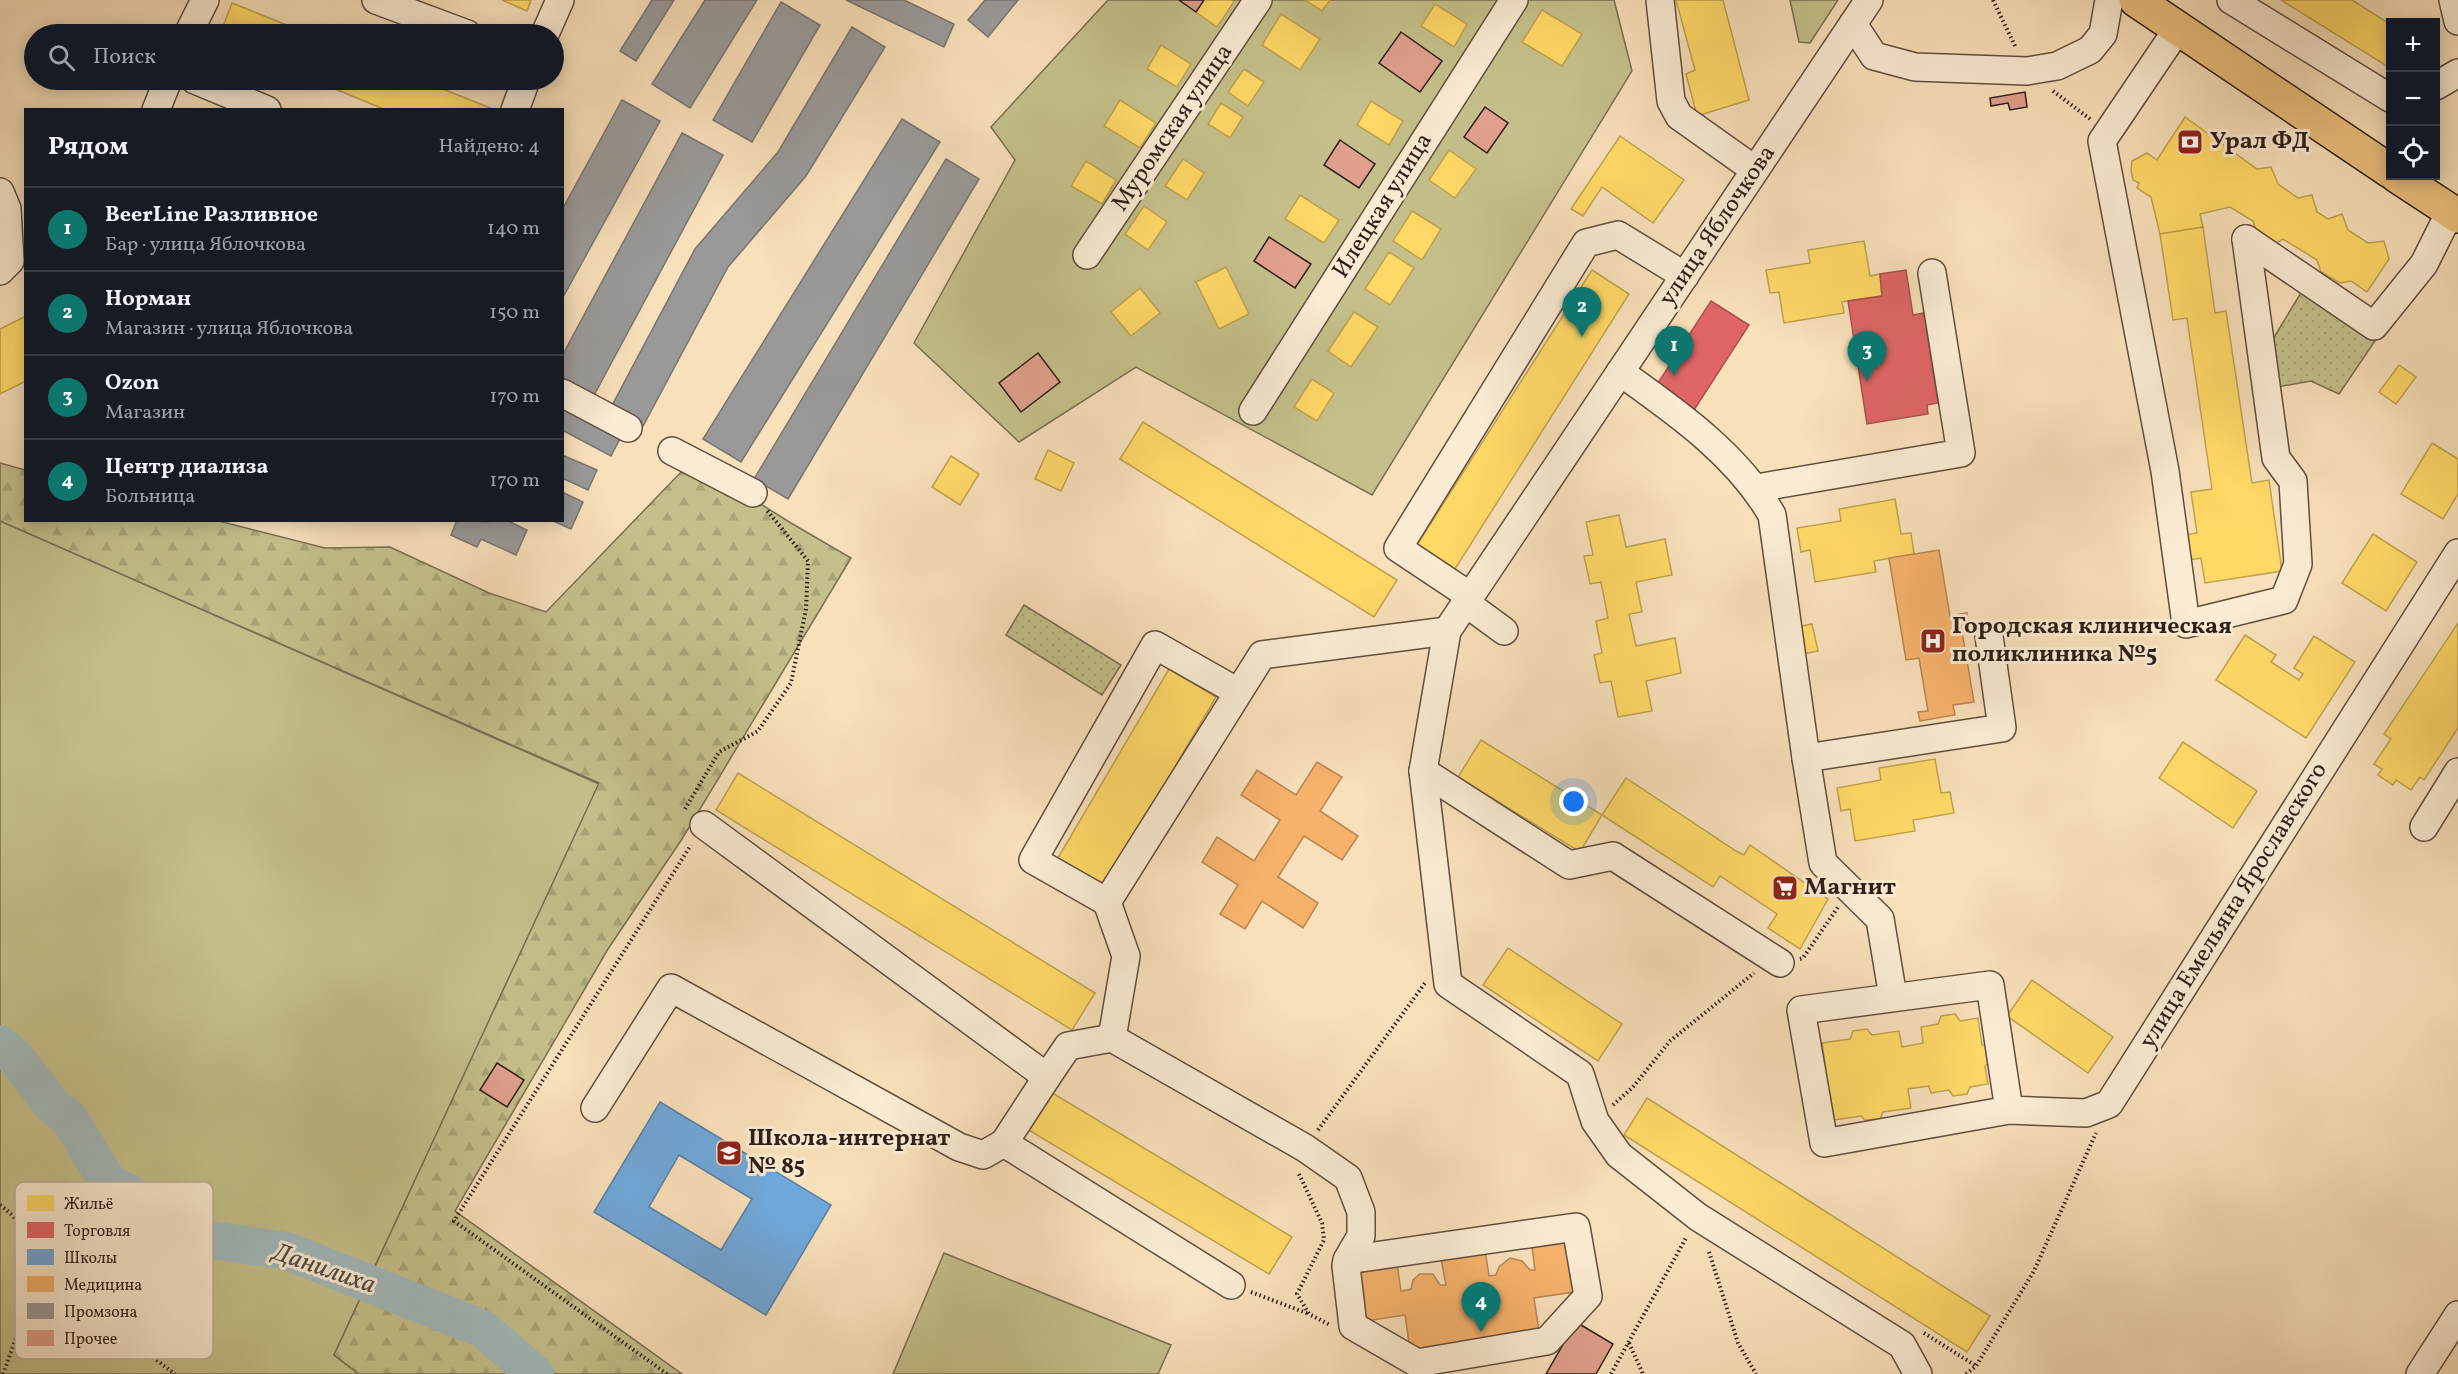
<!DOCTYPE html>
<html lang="ru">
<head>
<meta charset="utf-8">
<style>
	body { margin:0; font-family:Vollkorn,serif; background:#20242c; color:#f1f3f6 }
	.controls { position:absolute; right:18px; top:18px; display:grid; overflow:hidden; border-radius:0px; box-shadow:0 3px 15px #0003 }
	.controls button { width:54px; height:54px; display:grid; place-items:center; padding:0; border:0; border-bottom:2px solid #363941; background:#171b24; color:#f1f3f6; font:30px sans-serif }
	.you { position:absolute; left:1574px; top:802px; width:21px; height:21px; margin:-15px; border:4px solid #fff; border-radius:50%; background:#1a73e8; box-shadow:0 0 0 9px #1a73e833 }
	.badge { display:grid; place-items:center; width:39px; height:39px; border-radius:50%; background:#0f766e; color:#fff; font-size:20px; font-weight:700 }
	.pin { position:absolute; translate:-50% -50px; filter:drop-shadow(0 2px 3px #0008) }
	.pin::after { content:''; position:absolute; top:32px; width:21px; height:18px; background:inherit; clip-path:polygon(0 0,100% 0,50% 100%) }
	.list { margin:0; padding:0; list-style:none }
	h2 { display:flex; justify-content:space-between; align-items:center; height:78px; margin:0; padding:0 24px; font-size:26px }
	h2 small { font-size:20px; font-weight:400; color:#9ea1a6 }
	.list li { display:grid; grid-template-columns:39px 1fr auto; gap:18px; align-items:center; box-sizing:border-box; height:84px; padding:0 24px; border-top:2px solid #363941 }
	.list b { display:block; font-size:22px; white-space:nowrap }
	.list p { margin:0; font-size:20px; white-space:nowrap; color:#9ea1a6 }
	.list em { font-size:20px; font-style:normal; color:#9ea1a6 }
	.icon { flex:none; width:33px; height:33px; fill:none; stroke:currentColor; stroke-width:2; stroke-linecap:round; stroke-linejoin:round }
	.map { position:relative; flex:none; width:2458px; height:1374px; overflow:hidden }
	.search { position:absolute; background:#171b24; box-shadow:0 3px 15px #0003; left:24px; top:24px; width:540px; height:66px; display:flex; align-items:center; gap:15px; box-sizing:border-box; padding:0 21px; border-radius:33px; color:#9ea1a6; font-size:22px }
	.panel { position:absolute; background:#171b24; box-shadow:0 3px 15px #0003; left:24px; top:108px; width:540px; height:414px; border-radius:0px }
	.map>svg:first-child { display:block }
	.green { fill:#c5c08b; stroke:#7a6f52; stroke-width:1.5 }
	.forest { fill:url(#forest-firs); stroke:#7a6f52; stroke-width:1.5 }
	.park { fill:url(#park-dots); stroke:#7a6f52; stroke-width:1.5 }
	.homes { fill:#ffd966; stroke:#c0a14f; stroke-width:1.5 }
	.shops { fill:#e06666; stroke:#ab504f; stroke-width:1.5 }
	.schools { fill:#6fa8dc; stroke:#5c7fa1; stroke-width:1.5; fill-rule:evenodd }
	.health { fill:#f6b26b; stroke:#ba8652; stroke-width:1.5 }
	.industry { fill:#999; stroke:#797472; stroke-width:1.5 }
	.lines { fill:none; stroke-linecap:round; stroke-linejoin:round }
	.river { stroke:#a2babb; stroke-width:38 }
	.building { fill:#e0a08d; stroke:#2e1e18; stroke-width:1.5 }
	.minor-casing { stroke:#604e40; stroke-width:30 }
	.major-casing { stroke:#2e1e18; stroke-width:36 }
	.path { stroke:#2e1e18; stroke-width:4; stroke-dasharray:1.5 3; stroke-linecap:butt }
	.minor { stroke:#faebd2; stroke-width:27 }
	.major { stroke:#ecc07d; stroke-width:33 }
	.labels { text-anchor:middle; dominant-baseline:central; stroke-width:6; stroke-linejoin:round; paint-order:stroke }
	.street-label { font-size:24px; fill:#2e1e18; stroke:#faebd2 }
	.poi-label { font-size:24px; font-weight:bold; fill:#2e1e18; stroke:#faebd2; text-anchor:start }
	.water-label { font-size:26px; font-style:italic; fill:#514d49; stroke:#faebd2 }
	.key { fill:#faebd2; stroke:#bdae9a; stroke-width:1.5 }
	.key-label { font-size:16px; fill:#2e1e18 }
</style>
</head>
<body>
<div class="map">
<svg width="2458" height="1374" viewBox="0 0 2458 1374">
	<defs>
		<pattern id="forest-firs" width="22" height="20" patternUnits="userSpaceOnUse" patternTransform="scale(1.5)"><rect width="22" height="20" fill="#c5c08b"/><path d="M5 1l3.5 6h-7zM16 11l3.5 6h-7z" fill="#aaa577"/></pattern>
		<pattern id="park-dots" width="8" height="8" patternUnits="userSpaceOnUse" patternTransform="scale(1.5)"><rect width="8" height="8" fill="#c5c08b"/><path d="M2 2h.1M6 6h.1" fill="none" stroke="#aaa577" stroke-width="1.8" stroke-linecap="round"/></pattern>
	</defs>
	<rect width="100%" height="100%" fill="#f8e0ba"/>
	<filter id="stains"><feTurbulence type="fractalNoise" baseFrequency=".00333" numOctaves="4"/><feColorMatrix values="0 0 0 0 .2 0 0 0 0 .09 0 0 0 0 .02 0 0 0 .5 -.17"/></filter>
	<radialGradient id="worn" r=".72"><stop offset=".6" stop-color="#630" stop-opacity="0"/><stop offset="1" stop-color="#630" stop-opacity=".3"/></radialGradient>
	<g class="green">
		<polygon points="1108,0 1614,0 1632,71 1372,495 1136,367 1019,442 914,343 1015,160 991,127"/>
		<polygon points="1790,0 1838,0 1810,43 1799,42"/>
		<polygon points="0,521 599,784 334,1355 359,1374 0,1374"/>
		<polygon points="944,1253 1171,1345 1158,1374 893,1374"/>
	</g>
	<polygon class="forest" points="0,463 25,470 26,520 219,521 325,548 390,547 489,593 546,612 683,470 724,481 791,523 851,558 682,839 608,949 455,1211 682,1374 359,1374 334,1355 599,783 0,521"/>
	<g class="park">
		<polygon points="2302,291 2377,338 2339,394 2311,381 2277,387 2270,344"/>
		<polygon points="1024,605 1121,665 1102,695 1006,635"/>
	</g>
	<g class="homes">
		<polygon points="502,0 531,0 527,11"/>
		<polygon points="1204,0 1231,0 1234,2 1217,27 1196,12"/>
		<polygon points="1305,0 1330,0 1322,11"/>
		<polygon points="1676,0 1723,0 1749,100 1697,116 1686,74 1695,70"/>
		<polygon points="2281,0 2352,0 2390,24 2390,68"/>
		<polygon points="232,3 309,34 220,34"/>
		<polygon points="1435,4 1467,24 1454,47 1421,26"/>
		<polygon points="1542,10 1582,34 1562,66 1522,42"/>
		<polygon points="1281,14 1320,39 1300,70 1262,45"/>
		<polygon points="1161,45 1191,64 1177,87 1147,69"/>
		<polygon points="1244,69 1264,82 1248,106 1228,92"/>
		<polygon points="313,80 420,80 493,109 386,110"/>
		<polygon points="1120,100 1156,123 1140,148 1104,126"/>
		<polygon points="1371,101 1403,121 1389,145 1357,125"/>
		<polygon points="1221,103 1243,117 1230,138 1208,124"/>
		<polygon points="2185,117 2257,169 2271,167 2278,184 2298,198 2312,195 2317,212 2328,219 2342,214 2348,230 2368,243 2384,241 2389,259 2367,292 2351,281 2340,283 2321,272 2317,260 2283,239 2276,243 2256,230 2253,221 2230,207 2200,214 2203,227 2160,234 2151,197 2137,188 2139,183 2133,180 2131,170 2132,161 2147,153 2157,160"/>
		<polygon points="1620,136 1684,180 1653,223 1602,187 1583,216 1571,209"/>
		<polygon points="1449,150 1476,169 1455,198 1429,180"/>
		<polygon points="1183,159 1204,173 1187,200 1165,186"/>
		<polygon points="1086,161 1116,180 1102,204 1071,186"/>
		<polygon points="1300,195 1339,220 1324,243 1285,219"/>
		<polygon points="1144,206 1167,222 1148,250 1125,234"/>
		<polygon points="1412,211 1441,229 1422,260 1393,241"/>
		<polygon points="2203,227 2215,313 2226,311 2252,483 2269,480 2282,571 2205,583 2201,558 2188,560 2185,535 2197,533 2191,492 2212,489 2187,318 2173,320 2160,234"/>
		<polygon points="1864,241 1870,276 1880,274 1882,296 1842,302 1844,313 1784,323 1779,292 1770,293 1766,270 1810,263 1808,250"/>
		<polygon points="1389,252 1414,268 1390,305 1365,289"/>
		<polygon points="1226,267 1249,314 1219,329 1196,282"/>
		<polygon points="1592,270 1629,294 1455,569 1417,545"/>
		<polygon points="1140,288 1160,313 1131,336 1111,312"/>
		<polygon points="1354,312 1378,327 1351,367 1328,351"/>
		<polygon points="26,316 26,381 0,394 0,329"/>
		<polygon points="2399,365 2416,377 2396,404 2379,392"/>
		<polygon points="1312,379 1334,393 1317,421 1294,407"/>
		<polygon points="1143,422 1397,580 1374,617 1120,459"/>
		<polygon points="2432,443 2458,459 2458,494 2443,519 2401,494"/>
		<polygon points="1048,450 1074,463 1061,491 1035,479"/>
		<polygon points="951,456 979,474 960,505 932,487"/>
		<polygon points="1895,499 1901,534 1911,533 1914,554 1874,561 1876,572 1815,582 1810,550 1801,552 1797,528 1841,521 1839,509"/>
		<polygon points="1619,515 1626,547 1665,539 1672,575 1636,582 1642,612 1629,614 1636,646 1675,638 1681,673 1646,681 1652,711 1618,717 1611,681 1600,683 1594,655 1602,653 1596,621 1608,618 1601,582 1590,584 1584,556 1593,555 1586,522"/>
		<polygon points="2373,534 2417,562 2386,611 2342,583"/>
		<polygon points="2458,623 2458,728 2424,780 2420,777 2411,790 2396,780 2393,785 2378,775 2382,769 2374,764 2391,739 2384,734"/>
		<polygon points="1812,624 1818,651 1798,655 1793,628"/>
		<polygon points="2245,635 2276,655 2271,662 2299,680 2303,674 2294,668 2314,636 2355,662 2306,738 2216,680"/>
		<polygon points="1169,669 1216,697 1105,886 1058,858"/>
		<polygon points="1481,740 1602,815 1580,852 1458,777"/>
		<polygon points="2183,742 2257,791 2233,828 2159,778"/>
		<polygon points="1935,759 1941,793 1950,792 1954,813 1913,820 1915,831 1855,841 1850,809 1841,811 1837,788 1881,780 1879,768"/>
		<polygon points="738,773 1095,993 1072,1030 716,810"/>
		<polygon points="1626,778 1736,851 1744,855 1750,845 1828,899 1800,949 1768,928 1777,914 1720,876 1713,887 1602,815"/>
		<polygon points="1508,948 1622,1024 1598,1061 1483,985"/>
		<polygon points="2032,980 2113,1037 2088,1073 2007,1016"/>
		<polygon points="1955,1014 1960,1021 1978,1018 1982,1045 1989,1047 1991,1061 1985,1066 1988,1084 1970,1087 1967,1094 1953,1096 1949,1090 1931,1093 1929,1086 1908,1089 1911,1108 1883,1112 1880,1119 1865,1120 1861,1116 1834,1120 1830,1093 1824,1091 1822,1073 1826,1070 1822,1043 1850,1039 1853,1031 1867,1029 1872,1035 1899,1031 1902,1047 1923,1043 1921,1027 1938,1024 1941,1016"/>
		<polygon points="1049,1091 1292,1237 1269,1274 1027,1129"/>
		<polygon points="1647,1098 1990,1316 1967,1352 1624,1135"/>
	</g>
	<g class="shops">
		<polygon points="1906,270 1913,315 1924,313 1938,403 1927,405 1928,414 1867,424 1848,301 1882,296 1880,274"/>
		<polygon points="1711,301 1749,325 1694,410 1656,386"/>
	</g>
	<path class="schools" d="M660,1102L831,1205L766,1315L594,1212ZM679,1155L752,1199L721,1250L649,1207Z"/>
	<g class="health">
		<polygon points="1939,550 1950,616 1967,613 1968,623 1961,625 1974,702 1953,705 1955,715 1920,721 1918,712 1928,711 1919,658 1906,660 1889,558"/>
		<polygon points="1317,762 1342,777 1320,811 1358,836 1342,860 1304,836 1278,877 1318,903 1303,928 1262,901 1245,929 1220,914 1238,885 1202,862 1217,837 1254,861 1280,820 1241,795 1257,770 1296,795"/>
		<polygon points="1566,1233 1574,1292 1534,1298 1539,1331 1410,1350 1405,1315 1360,1322 1351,1263 1396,1256 1401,1291 1411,1289 1413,1280 1420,1274 1433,1274 1440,1285 1446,1285 1439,1249 1484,1243 1489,1276 1496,1275 1499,1267 1510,1258 1522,1261 1530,1270 1535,1270 1531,1239"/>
	</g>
	<g class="industry">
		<polygon points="652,0 674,0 636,61 620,51"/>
		<polygon points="705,0 757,0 690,108 652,84"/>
		<polygon points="846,0 904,0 954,24 944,47"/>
		<polygon points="985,0 1018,0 988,37 968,20"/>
		<polygon points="781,2 820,25 752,142 713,120"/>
		<polygon points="852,27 885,47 806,176 728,267 642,428 609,411 695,249 778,152"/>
		<polygon points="622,100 660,121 562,299 562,210"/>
		<polygon points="902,119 940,142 741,462 703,439"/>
		<polygon points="682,133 723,155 592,399 562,383 562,356"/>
		<polygon points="946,159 979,179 788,499 754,479"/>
		<polygon points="562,400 623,433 611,456 562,430"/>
		<polygon points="562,455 597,470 588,490 562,478"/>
		<polygon points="562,492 583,502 571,529 551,520 562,520"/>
		<polygon points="457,520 488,522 488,520 506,520 527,530 516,555 481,539 477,547 451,535"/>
	</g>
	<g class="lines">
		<polyline class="river" points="0,1044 15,1057 53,1106 69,1118 106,1179 116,1187 131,1194 138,1200 144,1218 169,1234 287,1251 483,1329 535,1374"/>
	</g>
	<g class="building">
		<polygon points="1179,0 1204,0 1196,12"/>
		<polygon points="1401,32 1442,61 1420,92 1379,63"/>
		<polygon points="2025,92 2027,107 2010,110 2008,103 1991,106 1990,98"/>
		<polygon points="1485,107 1508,123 1487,153 1464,137"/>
		<polygon points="1340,140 1375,164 1359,188 1324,165"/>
		<polygon points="1269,237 1311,264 1295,288 1254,261"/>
		<polygon points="1038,353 1060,382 1021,412 999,383"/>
		<polygon points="497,1063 524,1080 507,1107 480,1090"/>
		<polygon points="1576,1322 1613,1344 1596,1374 1546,1374"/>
	</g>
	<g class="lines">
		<g class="minor-casing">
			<g id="minor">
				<polyline points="376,0 467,34"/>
				<polyline points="1660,0 1671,101 1679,116 1755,170"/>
				<polyline points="1869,0 1447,631 1423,771 1448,984 1580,1074 1595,1121 1619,1155 1698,1217 1902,1345 1918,1374"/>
				<polyline points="2231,0 2390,98"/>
				<polyline points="2453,0 2458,21"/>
				<polyline points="1853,24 1874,56 1915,67 2027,71 2057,66 2090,50 2103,34 2109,0"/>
				<polyline points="2179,27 2102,141 2165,471 2186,624 2284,600 2298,564 2293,481 2276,458 2246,239"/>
				<polyline points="188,34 205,0"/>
				<polyline points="545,34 560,0"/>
				<polyline points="195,80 267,110"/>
				<polyline points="2436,86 2458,73"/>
				<polyline points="156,110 168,80"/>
				<polyline points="515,110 526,80"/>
				<polyline points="0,192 7,209 10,261 0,271"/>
				<polyline points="2246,239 2374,326 2424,264 2450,212"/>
				<polyline points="1087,255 1258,0"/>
				<path d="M1620,372C1676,412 1737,454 1772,515L1806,758L1823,863L1880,919L1893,997"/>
				<polyline points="562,393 628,428"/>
				<polyline points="1253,411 1514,0"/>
				<polyline points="672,451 753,493"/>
				<polyline points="1757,488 1961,453 1932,273"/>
				<polyline points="1470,596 1398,548 1586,243 1618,235 1685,276"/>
				<polyline points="1466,603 1504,631"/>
				<polyline points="1806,758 2002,728 1989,636"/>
				<polyline points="1423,771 1569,865 1613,856 1780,963"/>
				<polyline points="704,825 1047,1077 1068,1046 1112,1038"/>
				<polyline points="2424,827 2458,772"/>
				<polyline points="1107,902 1033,860 1155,645 1238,692"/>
				<polyline points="1047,1077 1004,1143 1231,1285"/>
				<polyline points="595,1108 671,988 959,1147 983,1155 1004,1143"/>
				<polyline points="2009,1110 1990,985 1801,1010 1824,1143 2009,1110 2086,1113 2109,1104 2458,553"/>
				<polyline points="1347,1260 1576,1227 1588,1296 1547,1341 1417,1363 1353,1326 1346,1266 1347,1260 1361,1236 1361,1212 1348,1178 1305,1148 1112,1038 1126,956 1107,902 1262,655 1447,631"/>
				<polyline points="2420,1374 2458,1315"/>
			</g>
		</g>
		<g class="major-casing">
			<g id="major">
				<polyline points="2136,0 2390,171"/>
				<polyline points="2397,176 2458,216"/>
			</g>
		</g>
		<g class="path">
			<polyline points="1993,0 2016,48"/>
			<polyline points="2053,91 2090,119"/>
			<polyline points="685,809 719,752 758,731 791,683 806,609 808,561 766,509"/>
			<polyline points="1800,959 1803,958 1838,907"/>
			<polyline points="1613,1105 1633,1087 1670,1041 1754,973"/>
			<polyline points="1318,1130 1425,983"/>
			<polyline points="1299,1174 1322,1223 1324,1240 1297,1294 1309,1314 1330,1325"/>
			<path d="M0,1205C17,1217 27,1234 42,1248C85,1291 126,1339 175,1374"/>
			<polyline points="1709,1252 1738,1343 1756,1374"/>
			<polyline points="1251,1292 1309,1314"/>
			<polyline points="1924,1333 1976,1366"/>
			<polyline points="1629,1343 1643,1374"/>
			<polyline points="3,1374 24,1316 33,1239"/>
			<polyline points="667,1374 454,1221 691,845"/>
			<polyline points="1611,1374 1687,1236"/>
			<polyline points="1966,1374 1976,1366 2034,1271 2096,1133"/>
		</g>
		<use href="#minor" class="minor"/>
		<use href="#major" class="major"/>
	</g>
	<defs>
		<g id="bank-square" transform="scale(1.35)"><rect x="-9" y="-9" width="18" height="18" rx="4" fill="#8f2418" stroke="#faebd2"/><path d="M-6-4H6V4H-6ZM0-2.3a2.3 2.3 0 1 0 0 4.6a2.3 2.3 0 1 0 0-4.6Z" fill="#fff"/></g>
		<g id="hospital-square" transform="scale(1.35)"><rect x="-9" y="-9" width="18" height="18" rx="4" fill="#8f2418" stroke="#faebd2"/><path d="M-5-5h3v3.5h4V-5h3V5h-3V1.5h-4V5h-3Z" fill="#fff"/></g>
		<g id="supermarket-square" transform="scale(1.35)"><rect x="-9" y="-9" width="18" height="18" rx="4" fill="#8f2418" stroke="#faebd2"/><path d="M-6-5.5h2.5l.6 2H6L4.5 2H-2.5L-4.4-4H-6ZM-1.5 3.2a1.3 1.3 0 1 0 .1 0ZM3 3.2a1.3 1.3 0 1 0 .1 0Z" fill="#fff"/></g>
		<g id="school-square" transform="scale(1.35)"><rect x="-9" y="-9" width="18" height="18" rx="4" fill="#8f2418" stroke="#faebd2"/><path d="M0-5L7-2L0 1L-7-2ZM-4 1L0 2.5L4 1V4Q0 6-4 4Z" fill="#fff"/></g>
	</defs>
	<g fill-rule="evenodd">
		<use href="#bank-square" x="2190" y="142"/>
		<use href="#hospital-square" x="1933" y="641"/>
		<use href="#supermarket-square" x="1785" y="888"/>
		<use href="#school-square" x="729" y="1153"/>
	</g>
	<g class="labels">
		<g class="street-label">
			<text transform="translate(1173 128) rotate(-56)">Муромская улица</text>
			<text transform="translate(1383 206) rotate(-58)">Илецкая улица</text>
			<text transform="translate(1718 226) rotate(-56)">улица Яблочкова</text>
			<text transform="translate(2234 906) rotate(-58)">улица Емельяна Ярославского</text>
		</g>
		<g class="poi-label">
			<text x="2210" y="142">Урал ФД</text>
			<text x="1952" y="627">Городская клиническая<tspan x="1952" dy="28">поликлиника №5</tspan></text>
			<text x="1804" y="888">Магнит</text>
			<text x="748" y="1139">Школа-интернат<tspan x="748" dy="28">№ 85</tspan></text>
		</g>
		<g class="water-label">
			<text transform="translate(324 1269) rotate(19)">Данилиха</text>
		</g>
	</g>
	<rect x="15" y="1182" width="198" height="177" rx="9" class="key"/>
	<rect x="27" y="1195" width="27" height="16" fill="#ffd966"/>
	<rect x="27" y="1222" width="27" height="16" fill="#e06666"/>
	<rect x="27" y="1249" width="27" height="16" fill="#6fa8dc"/>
	<rect x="27" y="1276" width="27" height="16" fill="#f6b26b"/>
	<rect x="27" y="1303" width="27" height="16" fill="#999"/>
	<rect x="27" y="1330" width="27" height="16" fill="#e0a08d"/>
	<g class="key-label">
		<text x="64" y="1209">Жильё</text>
		<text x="64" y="1236">Торговля</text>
		<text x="64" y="1263">Школы</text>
		<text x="64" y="1290">Медицина</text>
		<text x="64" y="1317">Промзона</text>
		<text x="64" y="1344">Прочее</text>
	</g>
	<rect width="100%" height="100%" filter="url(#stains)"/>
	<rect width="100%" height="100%" fill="url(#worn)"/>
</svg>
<div class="controls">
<button>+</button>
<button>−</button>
<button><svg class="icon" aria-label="locate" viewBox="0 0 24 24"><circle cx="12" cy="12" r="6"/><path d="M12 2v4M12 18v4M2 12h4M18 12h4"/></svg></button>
</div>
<div class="you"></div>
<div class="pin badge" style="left:1674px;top:376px">1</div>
<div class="pin badge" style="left:1582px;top:337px">2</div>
<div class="pin badge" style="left:1867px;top:381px">3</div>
<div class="pin badge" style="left:1481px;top:1332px">4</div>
<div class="search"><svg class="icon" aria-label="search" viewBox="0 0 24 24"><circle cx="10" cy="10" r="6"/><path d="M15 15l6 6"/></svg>Поиск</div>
<section class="panel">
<h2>Рядом<small>Найдено: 4</small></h2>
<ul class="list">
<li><span class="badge">1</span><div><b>BeerLine Разливное</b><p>Бар · улица Яблочкова</p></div><em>140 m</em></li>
<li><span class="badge">2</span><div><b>Норман</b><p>Магазин · улица Яблочкова</p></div><em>150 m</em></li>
<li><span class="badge">3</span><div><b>Ozon</b><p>Магазин</p></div><em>170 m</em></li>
<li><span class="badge">4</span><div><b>Центр диализа</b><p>Больница</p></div><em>170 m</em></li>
</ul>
</section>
</div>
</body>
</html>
